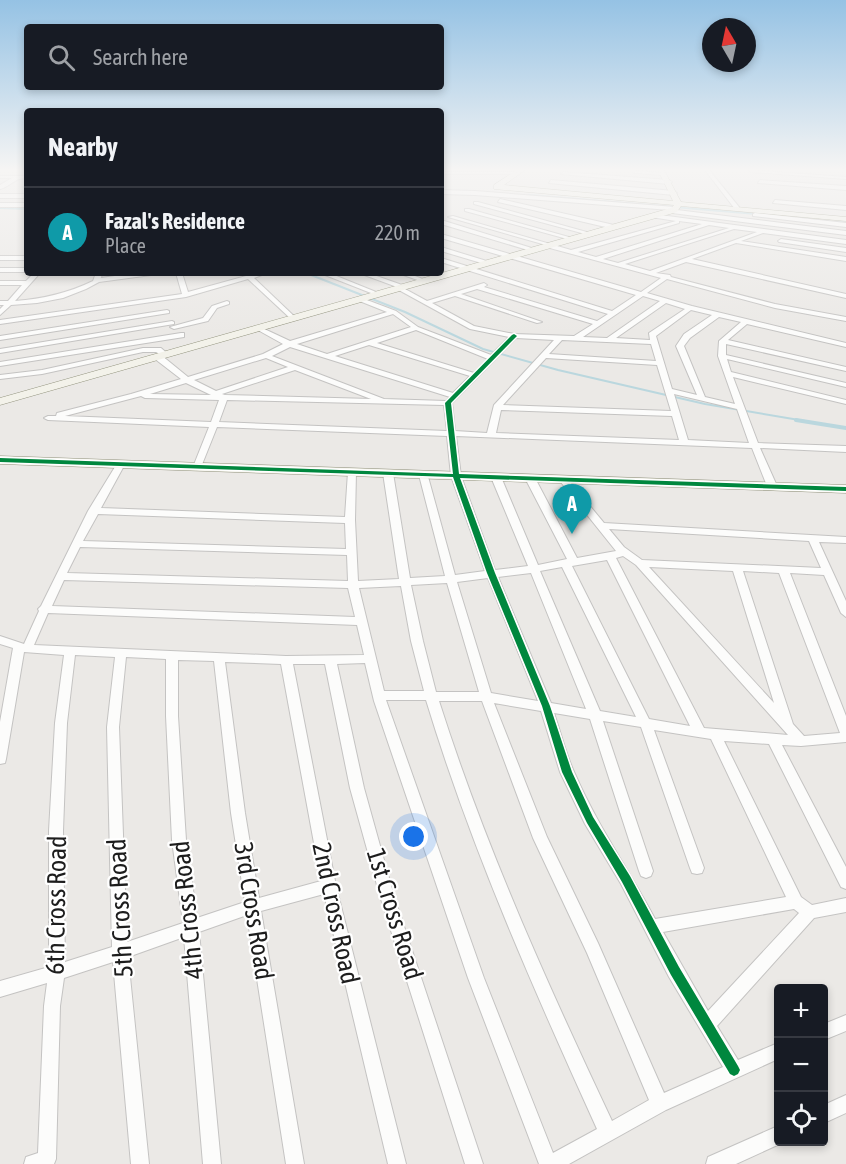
<!DOCTYPE html>
<html lang="en">
<head>
<meta charset="utf-8">
<style>
	body { margin:0; font-family:"Asap Condensed",sans-serif; background:#242831; color:#f1f3f6 }
	.controls { position:absolute; right:18px; bottom:18px; display:grid; overflow:hidden; border-radius:6px; box-shadow:0 3px 9px #0003 }
	.controls button { width:54px; height:54px; display:grid; place-items:center; padding:0; border:0; border-bottom:2px solid #363941; background:#171b24; color:#f1f3f6; font:30px sans-serif }
	.compass { position:absolute; left:702px; top:18px; width:54px; height:54px; border-radius:50%; background:#171b24; box-shadow:0 3px 9px #0003; rotate:351deg }
	.you { position:absolute; left:414px; top:837px; width:21px; height:21px; margin:-15px; border:4px solid #fff; border-radius:50%; background:#1a73e8; box-shadow:0 0 0 9px #1a73e833 }
	.badge { display:grid; place-items:center; width:39px; height:39px; border-radius:50%; background:#d93025; color:#fff; font-size:20px; font-weight:700 }
	.pin { position:absolute; translate:-50% -50px; filter:drop-shadow(0 2px 3px #0008) }
	.pin::after { content:''; position:absolute; top:32px; width:21px; height:18px; background:inherit; clip-path:polygon(0 0,100% 0,50% 100%) }
	.list { margin:0; padding:0; list-style:none }
	h2 { display:flex; justify-content:space-between; align-items:center; height:78px; margin:0; padding:0 24px; font-size:26px }
	h2 small { font-size:20px; font-weight:400; color:#9ea1a6 }
	.list li { display:grid; grid-template-columns:39px 1fr auto; gap:18px; align-items:center; box-sizing:border-box; height:90px; padding:0 24px; border-top:2px solid #363941 }
	.list b { display:block; font-size:22px; white-space:nowrap }
	.list p { margin:0; font-size:20px; white-space:nowrap; color:#9ea1a6 }
	.list em { font-size:20px; font-style:normal; color:#9ea1a6 }
	.icon { flex:none; width:33px; height:33px; fill:none; stroke:currentColor; stroke-width:2; stroke-linecap:round; stroke-linejoin:round }
	.map { position:relative; flex:none; width:846px; height:1164px; overflow:hidden }
	.search { position:absolute; background:#171b24; box-shadow:0 3px 9px #0003; left:24px; top:24px; width:420px; height:66px; display:flex; align-items:center; gap:15px; box-sizing:border-box; padding:0 21px; border-radius:6px; color:#9ea1a6; font-size:22px }
	.panel { position:absolute; background:#171b24; box-shadow:0 3px 9px #0003; left:24px; top:108px; width:420px; height:168px; border-radius:6px }
	.map>svg:first-child { display:block }
	.lines { fill:none; stroke-linecap:round; stroke-linejoin:round }
	.stream-far1 { stroke:#bad7de; stroke-width:2 }
	.stream { stroke:#bad7de; stroke-width:4 }
	.street-casing { stroke:#c4c3c2; stroke-width:2 }
	.secondary-casing { stroke:#93947f; stroke-width:1 }
	.street { fill:#fcfcfb; fill-rule:evenodd }
	.secondary { fill:#f3f2ea; fill-rule:evenodd }
	.cycleway-casing { stroke:#fff; stroke-width:3 }
	.cycleway { fill:#00873e; fill-rule:evenodd }
	.labels { text-anchor:middle; dominant-baseline:central; stroke-width:4.5; stroke-linejoin:round; paint-order:stroke }
	.near-street-label { font-size:26px; fill:#1d1d1d; stroke:#fff }
</style>
</head>
<body>
<div class="map">
<svg width="846" height="1164" viewBox="0 0 846 1164">
	<rect width="100%" height="100%" fill="#ebe9e6"/>
	<g class="lines">
		<g class="stream-far1">
			<polyline points="529,195 757,214"/>
			<polyline points="0,208 27,209"/>
			<polyline points="836,222 846,223"/>
			<polyline points="306,273 405,312 483,349 558,370 705,404 805,421"/>
		</g>
		<polyline class="stream" points="796,420 846,428"/>
		<g class="street-casing">
			<g id="street">
				<polygon points="705,170 709,170 739,207 739,209 735,209"/>
				<polygon points="749,170 846,177 846,179 751,172"/>
				<polygon points="636,171 664,173 666,174 664,175 634,173"/>
				<polygon points="441,172 517,172 519,173 517,174 441,174"/>
				<polygon points="563,172 669,180 672,182 669,184 561,174"/>
				<path d="M0,176H27V178C13,178 12,186 0,189V185L12,178H0Z"/>
				<polygon points="551,180 674,191 677,193 674,195 549,183"/>
				<polygon points="760,180 846,186 846,190 758,183"/>
				<polygon points="441,190 475,191 675,207 677,210 846,231 846,235 672,213 670,210 475,195 441,194"/>
				<rect x="0" y="194" width="27" height="4"/>
				<polygon points="500,199 614,225 617,227 614,229 498,202"/>
				<polygon points="775,200 846,206 846,210 773,203"/>
				<polygon points="474,202 478,202 594,234 589,235 474,204"/>
				<rect x="0" y="203" width="27" height="4"/>
				<polygon points="465,209 469,209 576,239 571,240 465,211"/>
				<polygon points="755,213 846,223 846,227 753,216 753,214"/>
				<path d="M653,214L846,240V244L763,233L741,241L846,257V261L736,243L692,259L846,294V298L686,262L656,273L670,275L671,277L775,304L846,317V321L775,308L667,279L647,293L692,306L846,343V347L747,324L728,340L846,367V371L726,344V355L846,383V387L727,359L731,372L846,400V404L733,377L758,443L846,446V452L760,448L777,486L772,489L767,486L752,448L456,436L461,476L495,570L528,566L491,477L496,474L501,477L538,565L567,559L525,478L530,475L535,478L577,558L616,551L560,481L558,479L560,477H566L604,523L846,537V543L819,542L846,601V617L841,613L824,575L790,573L846,716V742L801,746L782,745L846,867V889L841,887L769,744L724,741L801,897L812,905L846,898V912L814,918L717,1026L738,1060L778,1043V1059L666,1110L569,1164H539L468,978L374,701L365,663L337,664L364,788L394,896L483,1164H465L380,896L350,788L325,664H293L336,886L406,1164H388L324,894L261,911L304,1164H286L247,915L199,932L221,1164H203L184,937L128,957L149,1164H131L113,962L64,978L60,1006L56,1159L54,1164H24L26,1157L38,1153L44,1006L47,983L0,997V981L49,967V831L55,723L64,655L24,652L6,759L5,763L0,764V722L13,648L0,644V636L24,644L39,611L38,609L41,606L88,511L118,462H124L125,464L101,508L345,517L348,472L349,470H355L356,472L355,520L358,581L399,579L383,473L388,470L393,473L410,578L445,576L419,475L424,472L427,473L455,575L485,571L451,476L447,436L217,427L201,467L197,470L193,467L209,427L48,420L44,418L48,416H56L57,413L131,394L181,379L155,359V355H161L188,377L263,354L283,344L256,329V327H260L290,341L387,312L357,300L356,299L359,297L396,311L418,327L491,355L509,337L470,329L397,289V287L359,273H368L405,286V289L427,301L484,283L487,285L484,287L597,321L608,314L441,262V258L612,311L636,295L441,238V234L641,292L661,278L546,247V245L448,217L453,216L571,250L676,221L651,217L650,216ZM679,221L702,224L596,257L578,252L679,223ZM709,225L729,228L618,263L603,259ZM734,229L757,232L650,271L625,264ZM477,289L593,324L574,336L514,334L474,326L432,303L455,296L537,323L542,322L461,294ZM643,296L660,301L607,338L583,337ZM666,303L685,309L649,333L650,340L616,338ZM691,310L712,315L684,334L676,346L697,395L672,389L656,336ZM393,314L411,327L327,354L297,344ZM719,317L741,322L719,341L718,356L735,404L705,397L684,346L690,338ZM416,330L488,359L474,373L377,343ZM516,338L554,340L494,405L487,433L455,431L452,403ZM562,340L651,344L656,361L549,354ZM369,345L470,376L453,393L335,356ZM290,347L450,397L446,401L384,399L272,356ZM266,358L288,367L216,391L194,380ZM546,358L657,365L671,411L503,405ZM295,370L371,399L225,395L222,394ZM186,383L211,395L150,394ZM674,394L737,409L749,443L688,440ZM141,396L145,398L219,400L211,422L65,416ZM227,400L444,405L447,431L219,422ZM501,410L672,416L679,440L496,433ZM98,514L345,523L346,549L83,541ZM609,529L809,541L821,568L642,560L624,547ZM80,547L347,555L348,581L67,573ZM623,556L636,565L788,735L704,728L616,558ZM607,560L690,726L649,719L572,566ZM562,567L636,717L600,711L540,571ZM649,567L733,571L774,703ZM743,571L779,573L840,733L804,736L793,724ZM531,573L586,709L551,703L498,577ZM488,578L538,701L491,693L457,582ZM64,580L348,588L355,617L52,606ZM447,583L479,692H436L423,641L411,585ZM401,586L411,641L424,691H384L359,588ZM48,613L357,625L364,655L286,656L34,645ZM75,655L115,657L107,727L112,947L65,962L63,831L67,723ZM126,657L166,659V716L172,840L183,923L127,942L119,727ZM178,660L214,661L231,813L245,902L197,918L186,840L178,716ZM225,662L281,664L321,881L259,898L245,813ZM386,700H426C471,848 533,988 597,1129L553,1153L484,978ZM439,701H482L533,838L587,953L649,1100L612,1121C547,983 485,846 439,701ZM494,703L541,711L560,772L585,824L621,884L669,977L723,1067L664,1093L598,943L547,837ZM554,713L590,719L639,871L641,876L646,878L651,876L653,871L603,721L641,727L690,868L692,873L697,874L702,873L704,868L654,730L711,739L786,897L655,919C629,870 597,825 575,774C566,755 561,733 554,713ZM794,909L799,913L708,1011L663,932Z"/>
				<polygon points="441,220 535,249 536,250 531,251 441,224"/>
				<polygon points="781,239 846,248 846,252 779,242 778,241"/>
				<polygon points="441,247 490,262 491,263 488,265 441,251"/>
				<rect x="0" y="256" width="27" height="4"/>
				<rect x="0" y="268" width="27" height="4"/>
				<path d="M34,273H40L15,301C43,299 68,293 93,281L96,273H102L101,278L136,273H154L151,275L99,282L86,289L63,298L37,303L11,305L0,315V309L4,305H0V301H8L22,285H0V281H26Z"/>
				<polygon points="176,273 182,273 188,292 257,273 267,273 254,278 296,318 291,319 248,279 186,297 0,324 0,320 182,294"/>
				<polygon points="320,273 329,273 381,294 376,295"/>
				<polygon points="398,273 407,273 428,281 423,282"/>
				<polygon points="227,301 229,302 229,304 217,308 208,321 174,329 170,327 203,318 212,306"/>
				<polygon points="167,310 169,311 169,313 0,340 0,336"/>
				<polygon points="172,321 174,322 174,324 0,353 0,349"/>
				<polygon points="181,333 184,333 184,337 0,366 0,362"/>
				<polygon points="143,348 161,348 169,355 165,357 156,352 143,352 42,374 0,379 0,375 42,370"/>
				<polygon points="846,1015 846,1031 824,1040 824,1024"/>
				<polygon points="846,1095 846,1113 824,1123 824,1105"/>
				<polygon points="778,1126 778,1142 784,1142 736,1164 706,1164 708,1157"/>
			</g>
		</g>
		<g class="secondary-casing">
			<g id="secondary">
				<polygon points="517,170 525,170 504,185 673,201 658,170 664,170 681,202 846,217 846,221 681,206 677,212 0,405 0,398 671,208 674,205 494,189 494,185"/>
				<polygon points="0,456 846,485 846,493 0,464"/>
			</g>
		</g>
		<use href="#street" class="street"/>
		<use href="#secondary" class="secondary"/>
		<g class="cycleway-casing">
			<polygon id="cycleway" points="514,334 517,336 516,337 451,403 459,474 846,487 846,491 460,478 495,573 550,706 572,772 593,817 630,876 679,967 738,1066 740,1070 738,1074 734,1076 730,1074 671,975 622,882 587,823 562,772 542,706 487,573 453,477 0,462 0,458 453,474 445,403 512,335"/>
		</g>
		<use href="#cycleway" class="cycleway"/>
	</g>
	<linearGradient id="sky" x2="0" y2="1"><stop stop-color="#95c2e4"/><stop offset="0.51" stop-color="#f6f5f4"/><stop offset="1" stop-color="#f6f5f4" stop-opacity="0"/></linearGradient>
	<rect width="846" height="333" fill="url(#sky)"/>
	<g class="labels">
		<g class="near-street-label">
			<text transform="translate(56 905) rotate(-89)">6th Cross Road</text>
			<text transform="translate(120 908) rotate(-93)">5th Cross Road</text>
			<text transform="translate(187 910) rotate(-96)">4th Cross Road</text>
			<text transform="translate(254 911) rotate(81)">3rd Cross Road</text>
			<text transform="translate(336 913) rotate(78)">2nd Cross Road</text>
			<text transform="translate(395 914) rotate(73)">1st Cross Road</text>
		</g>
	</g>
</svg>
<div class="controls">
<button>+</button>
<button>−</button>
<button><svg class="icon" aria-label="locate" viewBox="0 0 24 24"><circle cx="12" cy="12" r="6"/><path d="M12 2v4M12 18v4M2 12h4M18 12h4"/></svg></button>
</div>
<svg class="compass" viewBox="-18 -18 36 36"><path d="M0-13l5 13h-10z" fill="#e53935"/><path d="M0 13l5-13h-10z" fill="#9ea1a6"/></svg>
<div class="you"></div>
<div class="pin badge" style="left:572px;top:534px;background:#0f9aa8">A</div>
<div class="search"><svg class="icon" aria-label="search" viewBox="0 0 24 24"><circle cx="10" cy="10" r="6"/><path d="M15 15l6 6"/></svg>Search here</div>
<section class="panel">
<h2>Nearby<small></small></h2>
<ul class="list">
<li><span class="badge" style="background:#0f9aa8">A</span><div><b>Fazal's Residence</b><p>Place</p></div><em>220 m</em></li>
</ul>
</section>
</div>
</body>
</html>
